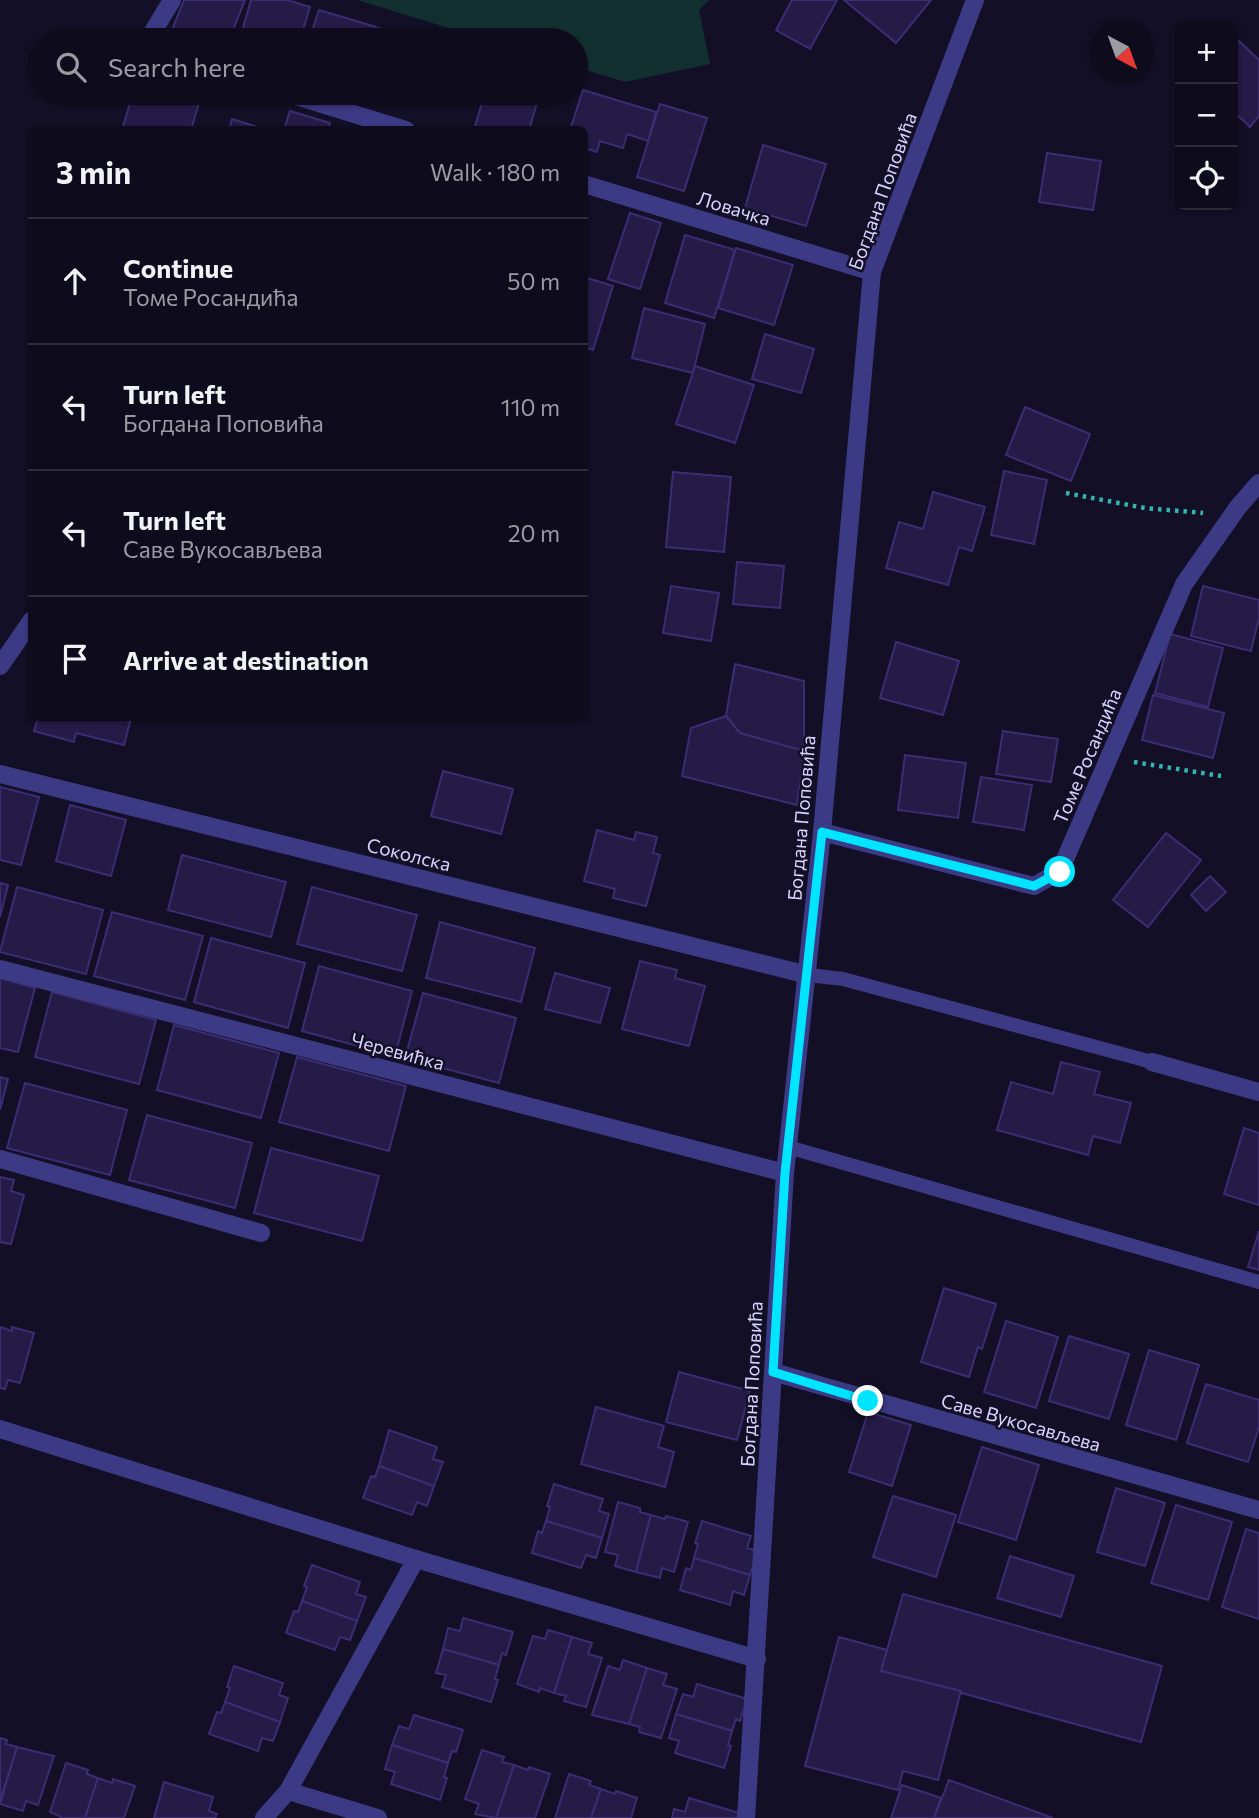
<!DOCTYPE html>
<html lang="en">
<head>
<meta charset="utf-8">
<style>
	body { margin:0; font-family:Commissioner,sans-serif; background:#171425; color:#f1f3f6 }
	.controls { position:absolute; right:21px; top:21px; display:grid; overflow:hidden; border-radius:10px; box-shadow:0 2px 5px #0004 }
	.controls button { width:63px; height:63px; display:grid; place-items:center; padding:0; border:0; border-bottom:2px solid #2e2b3b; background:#0e0b1c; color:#f1f3f6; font:35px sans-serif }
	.compass { position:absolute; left:1091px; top:21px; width:63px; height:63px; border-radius:50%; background:#0e0b1c; box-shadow:0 2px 5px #0004; rotate:139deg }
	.stop { position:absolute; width:21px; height:21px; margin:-16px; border:5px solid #00e5ff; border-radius:50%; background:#fff }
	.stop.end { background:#00e5ff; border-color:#fff; box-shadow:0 2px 7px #0008 }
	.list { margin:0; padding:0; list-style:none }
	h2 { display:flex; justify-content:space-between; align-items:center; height:91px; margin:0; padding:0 28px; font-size:30px }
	h2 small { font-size:23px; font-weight:400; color:#9b9ba3 }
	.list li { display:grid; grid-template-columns:46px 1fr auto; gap:21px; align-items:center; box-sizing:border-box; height:126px; padding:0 28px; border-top:2px solid #2e2b3b }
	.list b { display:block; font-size:26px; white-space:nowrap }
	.list p { margin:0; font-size:23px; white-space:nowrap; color:#9b9ba3 }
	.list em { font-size:23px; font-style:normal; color:#9b9ba3 }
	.icon { flex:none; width:38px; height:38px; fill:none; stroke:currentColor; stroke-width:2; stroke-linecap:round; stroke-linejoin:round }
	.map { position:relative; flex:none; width:1259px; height:1818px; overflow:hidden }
	.search { position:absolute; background:#0e0b1c; box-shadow:0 2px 5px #0004; left:28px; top:28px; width:560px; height:77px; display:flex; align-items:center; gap:18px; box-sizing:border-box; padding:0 24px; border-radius:38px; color:#9b9ba3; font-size:26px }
	.panel { position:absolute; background:#0e0b1c; box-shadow:0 2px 5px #0004; left:28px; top:126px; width:560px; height:595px; border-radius:10px }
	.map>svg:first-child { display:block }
	.green { fill:#12302f }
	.building { fill:#241b47; stroke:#3b2d73; stroke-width:2 }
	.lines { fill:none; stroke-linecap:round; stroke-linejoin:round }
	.path { stroke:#2fb8b0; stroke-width:4.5; stroke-dasharray:3.5 5; stroke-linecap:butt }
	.lane { stroke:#3d3a85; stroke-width:14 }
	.street { stroke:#3d3a85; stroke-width:18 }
	.route { stroke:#00e5ff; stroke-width:9 }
	.labels { text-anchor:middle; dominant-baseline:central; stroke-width:5; stroke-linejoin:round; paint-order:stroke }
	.street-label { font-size:19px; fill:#d9d4ff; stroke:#130f26 }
</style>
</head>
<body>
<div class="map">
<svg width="1259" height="1818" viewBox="0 0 1259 1818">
	<rect width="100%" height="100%" fill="#130f26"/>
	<polygon class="green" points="357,0 709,0 699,10 710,64 625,82 576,67 576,40 488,40"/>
	<g class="building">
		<polygon points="184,0 245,0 229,40 168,40"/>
		<polygon points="251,0 287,0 310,7 300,40 255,40 257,35 242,31"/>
		<polygon points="792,0 837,0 810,49 776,30"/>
		<polygon points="844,0 931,0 896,43"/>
		<polygon points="319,10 376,27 372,40 309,40"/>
		<polygon points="379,28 419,40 375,40"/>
		<polygon points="1239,41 1259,60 1259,116 1250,127 1233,111 1233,47"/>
		<polygon points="583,90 656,112 648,141 627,134 623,148 600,141 597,152 584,148 584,130 570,130"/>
		<polygon points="133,93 202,93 191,130 122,130"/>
		<polygon points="366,93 403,93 400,103"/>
		<polygon points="485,93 540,93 529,130 488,130 475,126"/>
		<polygon points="660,104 707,118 684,191 637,177"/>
		<polygon points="290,111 330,123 328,130 284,130"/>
		<polygon points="232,119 267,130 229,130"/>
		<polygon points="763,145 826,164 806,226 745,208"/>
		<polygon points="1047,153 1101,161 1093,210 1039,202"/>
		<polygon points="630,213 661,223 640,289 608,279"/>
		<polygon points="685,235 735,250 714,318 665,303"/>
		<polygon points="736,248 793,265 774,325 718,308"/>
		<polygon points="584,277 613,286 593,350 584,347"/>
		<polygon points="644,308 705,324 693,373 632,358"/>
		<polygon points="765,334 814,349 801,393 752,379"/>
		<polygon points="695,366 754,385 735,443 676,424"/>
		<polygon points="1025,407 1090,434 1071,481 1006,455"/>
		<polygon points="1004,471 1047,480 1034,544 991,535"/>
		<polygon points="673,472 731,477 724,552 666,547"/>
		<polygon points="933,492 985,507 972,551 959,547 948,585 886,568 899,522 923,529"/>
		<polygon points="737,562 784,566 780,608 733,604"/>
		<polygon points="671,586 719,593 711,641 663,633"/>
		<polygon points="1203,586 1259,600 1259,618 1251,651 1191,636"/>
		<polygon points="1170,634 1223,648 1208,707 1155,693"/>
		<polygon points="896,642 959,661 943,715 880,698"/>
		<polygon points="735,664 804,681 804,751 740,733 726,716"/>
		<polygon points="1153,695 1224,713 1213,758 1142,740"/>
		<polygon points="726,716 740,733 804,751 797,805 682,776 691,728"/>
		<polygon points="38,718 131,718 124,745 76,733 74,742 34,731"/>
		<polygon points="1003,731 1058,739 1051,782 996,774"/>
		<polygon points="905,755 966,763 958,818 898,810"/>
		<polygon points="443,771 513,789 501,834 431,816"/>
		<polygon points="981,777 1032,785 1024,830 973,822"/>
		<polygon points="0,787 39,797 21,865 0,860"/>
		<polygon points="70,805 126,820 111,876 56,861"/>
		<polygon points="597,830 634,840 636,832 657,837 653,853 660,855 646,906 613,898 615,889 584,881"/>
		<polygon points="1166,833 1201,860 1148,927 1113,900"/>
		<polygon points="182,855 286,882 271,937 168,910"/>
		<polygon points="1210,876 1226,892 1206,911 1191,895"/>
		<polygon points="0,883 8,885 0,917"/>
		<polygon points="17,887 103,910 86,974 0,952"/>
		<polygon points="312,887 417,915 402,971 297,944"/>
		<polygon points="112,912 203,936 185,1000 94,976"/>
		<polygon points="440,922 535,948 521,1002 426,978"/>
		<polygon points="211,938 305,963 288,1028 194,1002"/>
		<polygon points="640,961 677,970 675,978 705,986 689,1046 622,1029"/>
		<polygon points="319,966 412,991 395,1056 302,1031"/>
		<polygon points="555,973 610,988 600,1023 545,1009"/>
		<polygon points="0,978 35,988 18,1052 0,1048"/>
		<polygon points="52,992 156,1020 139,1084 35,1057"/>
		<polygon points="423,993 516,1018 499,1083 405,1058"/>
		<polygon points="174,1025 279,1053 261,1118 157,1090"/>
		<polygon points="297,1057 406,1086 389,1151 279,1122"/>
		<polygon points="1061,1062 1100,1072 1094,1094 1131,1103 1120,1143 1093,1136 1088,1155 997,1130 1011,1082 1053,1094"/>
		<polygon points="0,1077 8,1079 0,1110"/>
		<polygon points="25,1083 127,1110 110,1175 7,1148"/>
		<polygon points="147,1115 252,1143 235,1208 129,1180"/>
		<polygon points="1244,1128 1259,1133 1259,1205 1224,1194"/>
		<polygon points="271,1148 379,1176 362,1241 254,1213"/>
		<polygon points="0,1177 14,1180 11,1191 24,1195 11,1244 0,1242"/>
		<polygon points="1259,1231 1259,1270 1248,1267"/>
		<polygon points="944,1288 996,1304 982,1349 978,1347 969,1377 921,1362"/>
		<polygon points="1006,1321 1058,1337 1036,1408 984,1392"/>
		<polygon points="0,1327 12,1331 12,1327 34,1333 20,1383 8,1380 5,1389 0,1388"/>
		<polygon points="1069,1336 1129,1354 1109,1419 1049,1401"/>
		<polygon points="1149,1350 1199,1365 1176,1440 1126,1425"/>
		<polygon points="679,1372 750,1391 737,1440 666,1422"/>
		<polygon points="1206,1384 1259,1400 1259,1427 1248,1462 1187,1443"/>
		<polygon points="596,1407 664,1426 658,1447 674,1452 665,1487 581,1464"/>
		<polygon points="868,1412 911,1425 892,1486 849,1472"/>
		<polygon points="389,1430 437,1447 433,1459 443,1462 434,1486 379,1466"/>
		<polygon points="982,1447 1039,1465 1016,1540 958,1522"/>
		<polygon points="379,1466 434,1486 427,1506 417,1502 412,1515 363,1498 371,1476 375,1477"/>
		<polygon points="554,1484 603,1499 599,1511 609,1514 602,1538 546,1521 550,1507 547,1506"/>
		<polygon points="1116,1488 1165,1503 1145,1566 1097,1552"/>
		<polygon points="893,1496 956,1515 936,1577 873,1557"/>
		<polygon points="618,1502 640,1508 640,1512 651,1515 636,1572 615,1566 618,1555 605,1552"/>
		<polygon points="1176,1505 1232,1522 1208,1600 1151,1583"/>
		<polygon points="651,1515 665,1519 666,1516 688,1522 674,1572 662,1568 660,1578 636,1572"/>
		<polygon points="546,1521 602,1538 596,1558 586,1555 581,1568 532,1553 538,1531 542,1533"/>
		<polygon points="702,1521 751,1536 747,1548 757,1551 750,1575 694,1558 698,1544 695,1543"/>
		<polygon points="1246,1529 1259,1533 1259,1619 1222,1607"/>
		<polygon points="1010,1556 1074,1576 1061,1617 997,1598"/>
		<polygon points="694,1558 750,1575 744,1595 733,1591 730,1605 680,1590 686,1568 691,1570"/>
		<polygon points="312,1565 360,1582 356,1594 366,1597 357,1621 302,1601 307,1587 304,1586"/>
		<polygon points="903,1594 1162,1666 1141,1742 881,1671"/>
		<polygon points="302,1601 357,1621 350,1640 340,1637 335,1650 286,1633 294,1611 298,1612"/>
		<polygon points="463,1618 513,1632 506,1655 502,1653 499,1665 443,1649 448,1628 460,1631"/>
		<polygon points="548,1630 572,1637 554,1693 540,1688 539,1692 517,1684 533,1636 545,1639"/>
		<polygon points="572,1637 592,1643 588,1654 602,1658 586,1707 564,1701 566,1696 554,1693"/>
		<polygon points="839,1637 887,1650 881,1671 961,1691 938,1780 903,1771 898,1790 805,1766"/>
		<polygon points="443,1649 499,1665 495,1679 498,1680 491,1702 442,1687 446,1675 436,1673"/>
		<polygon points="623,1660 647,1668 629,1724 592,1715 608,1666 620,1670"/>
		<polygon points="234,1666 283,1683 279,1695 288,1698 280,1722 225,1702 230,1688 227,1687"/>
		<polygon points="647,1668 667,1674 663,1685 677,1689 661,1738 639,1732 640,1727 629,1724"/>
		<polygon points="697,1684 747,1699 740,1721 736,1719 732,1731 676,1714 683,1694 693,1697"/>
		<polygon points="225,1702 280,1722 273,1741 262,1738 258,1751 209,1734 217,1712 221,1713"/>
		<polygon points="676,1714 732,1731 728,1745 731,1746 724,1768 675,1753 679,1741 669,1738"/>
		<polygon points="414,1715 463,1730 456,1752 452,1751 448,1763 392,1745 399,1726 409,1729"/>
		<polygon points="0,1738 7,1740 6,1744 17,1747 0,1801"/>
		<polygon points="392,1745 448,1763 444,1777 447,1778 440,1800 391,1784 395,1772 385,1769"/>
		<polygon points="17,1747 54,1756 38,1805 26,1801 23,1811 0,1804"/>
		<polygon points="482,1750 504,1757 502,1762 514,1765 496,1818 475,1814 479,1804 465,1799"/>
		<polygon points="66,1763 88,1770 87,1774 98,1778 85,1818 63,1818 50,1812"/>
		<polygon points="514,1765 528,1770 529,1767 550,1774 535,1818 496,1818"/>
		<polygon points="569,1774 591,1781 589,1785 601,1789 591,1818 555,1818"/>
		<polygon points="98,1778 112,1783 113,1779 135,1786 124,1818 85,1818"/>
		<polygon points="949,1780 1053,1818 934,1818"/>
		<polygon points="164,1782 213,1797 209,1811 217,1814 215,1818 154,1818"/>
		<polygon points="902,1785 941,1798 934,1818 891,1818"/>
		<polygon points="601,1789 615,1794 616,1791 637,1798 631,1818 591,1818"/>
		<polygon points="689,1798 739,1813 737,1818 672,1818 674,1809 685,1812"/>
	</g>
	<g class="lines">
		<g class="path">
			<polyline points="1066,493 1145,508 1203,513"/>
			<polyline points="1134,762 1221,776"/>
		</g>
		<g class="lane">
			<polyline points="808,975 843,979 1152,1062"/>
			<polyline points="788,1147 1259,1282"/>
		</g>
		<g class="street">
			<polyline points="148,40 172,0"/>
			<polyline points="286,93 406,130"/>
			<polyline points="584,184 872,272"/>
			<polyline points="0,666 32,620"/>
			<polyline points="0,774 808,975"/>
			<polyline points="822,832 1034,886 1060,871 1184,584 1238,507 1259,483"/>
			<polyline points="0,969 785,1173"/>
			<polyline points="1152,1062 1259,1092"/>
			<polyline points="0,1159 261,1233"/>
			<polyline points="773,1372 1259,1510"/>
			<polyline points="0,1429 416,1559 757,1659"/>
			<polyline points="288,1791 378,1818"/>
			<polyline points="264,1818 288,1791 416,1559"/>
			<polyline points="746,1818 785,1173 822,832 872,272 975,0"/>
		</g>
	</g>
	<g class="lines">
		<polyline class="route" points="868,1401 773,1372 785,1173 822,832 1034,886 1060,872"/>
	</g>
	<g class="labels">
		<g class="street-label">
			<text transform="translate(882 191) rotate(-70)">Богдана Поповића</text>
			<text transform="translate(734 208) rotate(17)">Ловачка</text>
			<text transform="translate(1087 756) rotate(-67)">Томе Росандића</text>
			<text transform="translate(801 818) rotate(-85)">Богдана Поповића</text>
			<text transform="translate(409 854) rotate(14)">Соколска</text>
			<text transform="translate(398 1051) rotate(15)">Черевићка</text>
			<text transform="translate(751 1384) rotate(-87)">Богдана Поповића</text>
			<text transform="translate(1021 1422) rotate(16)">Саве Вукосављева</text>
		</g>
	</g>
</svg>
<div class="controls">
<button>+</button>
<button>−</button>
<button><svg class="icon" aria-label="locate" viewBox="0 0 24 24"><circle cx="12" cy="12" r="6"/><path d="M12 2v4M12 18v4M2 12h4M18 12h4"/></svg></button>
</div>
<svg class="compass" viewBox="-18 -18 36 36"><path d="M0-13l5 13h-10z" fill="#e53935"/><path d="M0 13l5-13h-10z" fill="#9b9ba3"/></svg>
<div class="stop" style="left:1060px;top:872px"></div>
<div class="stop end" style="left:868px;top:1401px"></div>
<div class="search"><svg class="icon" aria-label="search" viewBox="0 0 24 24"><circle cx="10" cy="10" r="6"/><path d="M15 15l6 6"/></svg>Search here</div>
<section class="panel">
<h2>3 min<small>Walk · 180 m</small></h2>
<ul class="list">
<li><svg class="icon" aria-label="ahead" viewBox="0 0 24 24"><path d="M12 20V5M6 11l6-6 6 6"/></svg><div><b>Continue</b><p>Томе Росандића</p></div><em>50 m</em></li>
<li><svg class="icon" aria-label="left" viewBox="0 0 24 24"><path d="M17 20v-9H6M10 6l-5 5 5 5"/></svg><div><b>Turn left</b><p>Богдана Поповића</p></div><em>110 m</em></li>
<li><svg class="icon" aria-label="left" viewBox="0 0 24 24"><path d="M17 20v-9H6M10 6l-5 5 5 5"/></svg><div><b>Turn left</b><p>Саве Вукосављева</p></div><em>20 m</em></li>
<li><svg class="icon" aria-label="arrive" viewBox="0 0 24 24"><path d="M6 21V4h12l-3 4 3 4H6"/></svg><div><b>Arrive at destination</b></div></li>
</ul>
</section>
</div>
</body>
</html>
